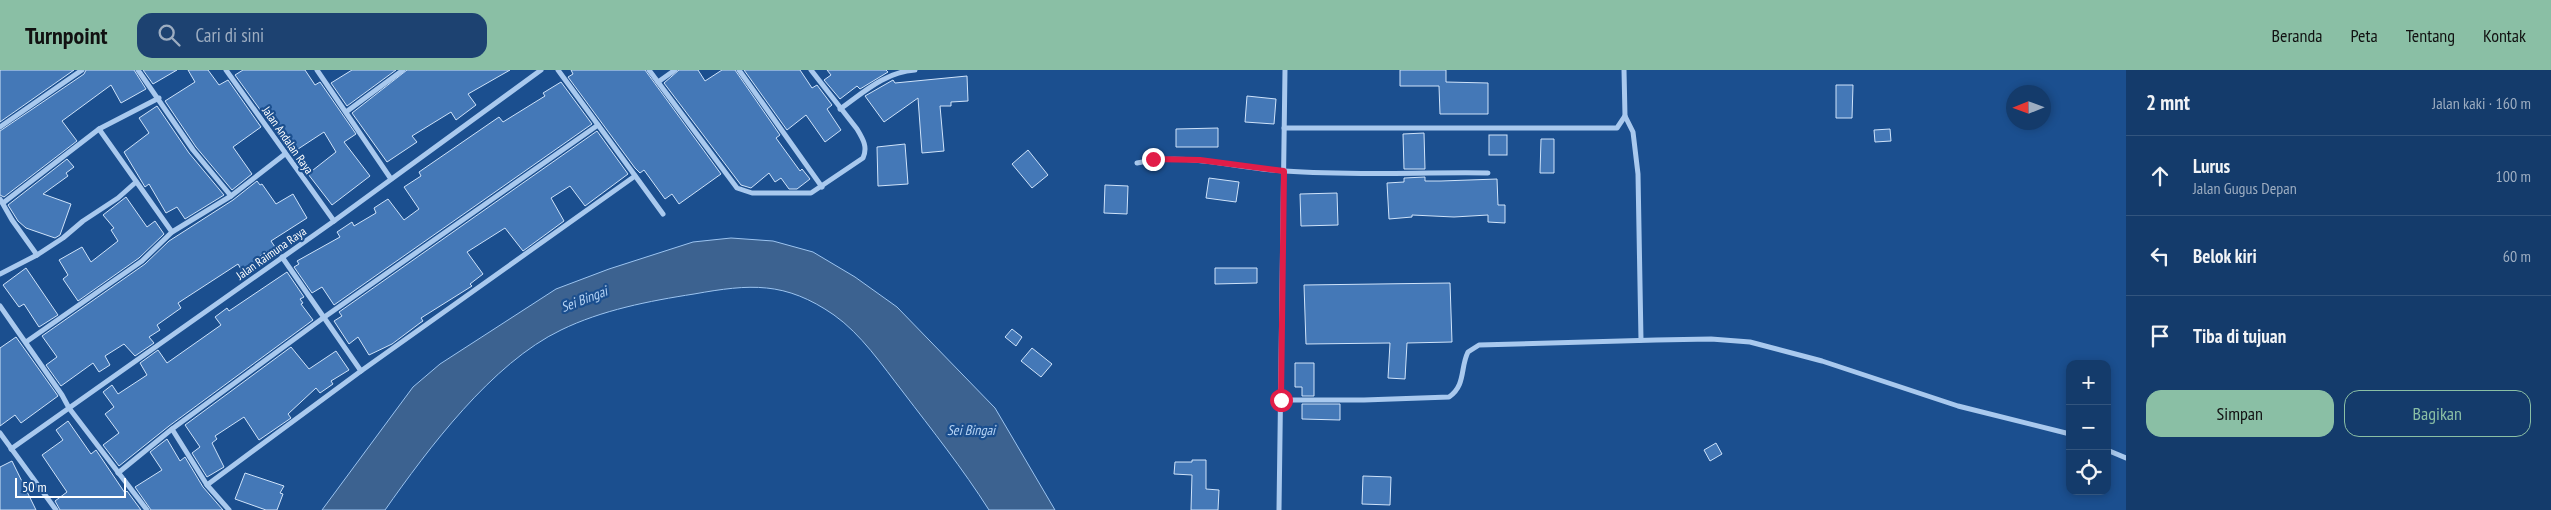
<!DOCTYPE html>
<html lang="id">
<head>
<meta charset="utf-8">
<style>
	body { margin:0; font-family:"PT Sans Narrow",sans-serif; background:#1d4271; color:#f1f3f6 }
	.controls { position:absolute; right:15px; bottom:15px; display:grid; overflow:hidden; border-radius:10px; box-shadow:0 2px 8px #0003 }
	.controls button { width:45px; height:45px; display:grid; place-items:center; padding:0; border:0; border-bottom:1px solid #33557e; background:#143b6b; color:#f1f3f6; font:25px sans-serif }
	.compass { position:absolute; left:2006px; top:15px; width:45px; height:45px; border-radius:50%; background:#143b6b; box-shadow:0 2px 8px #0003; rotate:269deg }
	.scale { position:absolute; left:15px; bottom:12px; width:111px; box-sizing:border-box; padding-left:5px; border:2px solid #fff; border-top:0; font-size:14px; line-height:18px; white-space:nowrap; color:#fff; -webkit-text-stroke:4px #1b4f8f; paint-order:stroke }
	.stop { position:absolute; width:15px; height:15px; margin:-11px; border:4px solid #e11d48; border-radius:50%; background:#fff }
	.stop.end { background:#e11d48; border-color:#fff; box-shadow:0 1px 5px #0008 }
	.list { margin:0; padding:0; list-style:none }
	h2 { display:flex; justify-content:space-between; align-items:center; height:65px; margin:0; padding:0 20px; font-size:21px }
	h2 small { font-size:16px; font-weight:400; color:#9dadc1 }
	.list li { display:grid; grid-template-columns:32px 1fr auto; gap:15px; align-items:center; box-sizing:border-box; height:80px; padding:0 20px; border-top:1px solid #33557e }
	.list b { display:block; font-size:19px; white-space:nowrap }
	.list p { margin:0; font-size:16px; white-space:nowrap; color:#9dadc1 }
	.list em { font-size:16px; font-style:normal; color:#9dadc1 }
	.actions { display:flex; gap:10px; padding:15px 20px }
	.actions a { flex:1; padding:11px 0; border:1px solid #8abfa5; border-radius:15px; text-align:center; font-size:18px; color:#8abfa5 }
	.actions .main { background:#8abfa5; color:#111 }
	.icon { flex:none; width:28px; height:28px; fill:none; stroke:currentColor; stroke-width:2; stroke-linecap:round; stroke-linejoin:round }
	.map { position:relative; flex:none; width:2126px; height:440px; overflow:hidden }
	header { display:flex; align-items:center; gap:30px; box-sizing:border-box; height:70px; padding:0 25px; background:#8abfa5; color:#111 }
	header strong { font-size:24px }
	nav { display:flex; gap:28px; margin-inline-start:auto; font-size:18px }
	.search { width:350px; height:45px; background:#1d4271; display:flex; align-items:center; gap:12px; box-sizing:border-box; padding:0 18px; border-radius:15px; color:#9dadc1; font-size:19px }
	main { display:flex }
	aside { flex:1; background:#143b6b }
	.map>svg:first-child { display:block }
	.water { fill:#3c6290; stroke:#9cc4f0 }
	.building { fill:#4478b7; stroke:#cfe3fa }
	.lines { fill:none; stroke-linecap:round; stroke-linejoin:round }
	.street { stroke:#a9c9ee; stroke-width:5 }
	.route { stroke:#e11d48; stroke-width:6 }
	.labels { text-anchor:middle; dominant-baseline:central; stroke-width:4.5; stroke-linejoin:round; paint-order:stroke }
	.street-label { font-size:12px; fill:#fff; stroke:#1b4f8f }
	.water-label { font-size:14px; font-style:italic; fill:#b5d3f5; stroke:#1b4f8f }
</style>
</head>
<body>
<header>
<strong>Turnpoint</strong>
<div class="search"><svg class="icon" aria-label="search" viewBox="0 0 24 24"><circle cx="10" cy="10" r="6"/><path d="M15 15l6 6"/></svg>Cari di sini</div>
<nav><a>Beranda</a><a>Peta</a><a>Tentang</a><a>Kontak</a></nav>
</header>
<main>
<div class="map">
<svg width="2126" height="440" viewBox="0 0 2126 440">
	<rect width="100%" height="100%" fill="#1b4f8f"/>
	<path class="water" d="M731,168L773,171L813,182L855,207L897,237L995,338L1055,440H989C963,399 932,360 903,322C882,295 861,264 834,245C785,211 750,214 694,224C649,231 602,240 561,260C492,293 428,379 385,440H322L413,317L440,294L556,219L609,199L693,172Z"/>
	<g class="building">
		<polygon points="0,0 74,0 0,52"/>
		<polygon points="86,0 134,0 146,19 121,33 111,15 62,51 77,71 4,127 0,125 0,61 84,4"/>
		<polygon points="143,0 177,0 153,14"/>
		<polygon points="188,0 208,0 219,15 228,10 261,57 233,77 252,104 232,120 196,77 165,31 195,12"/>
		<polygon points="243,0 305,0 315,15 320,12 356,64 344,72 370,106 332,135 308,104 336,82 324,62 295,81 272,49 269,52 235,5"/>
		<polygon points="352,0 396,0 347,36 331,13"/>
		<polygon points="407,0 510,0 468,24 476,35 456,50 451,42 412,66 417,72 387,92 352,43"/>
		<polygon points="571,0 645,0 721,104 679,134 672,124 665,129 644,100 640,103 635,98 568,7 573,4"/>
		<polygon points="679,0 698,0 705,11 722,0 735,0 780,65 776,68 800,101 802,99 810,109 797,119 789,119 781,108 775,112 769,103 751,118 741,115 664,13"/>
		<polygon points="744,0 800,0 812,18 817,15 832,35 827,39 841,60 825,72 806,45 787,60"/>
		<polygon points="827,0 886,0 888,2 860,19 857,16 840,29 824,10 831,5"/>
		<polygon points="1400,0 1446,0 1446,12 1488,13 1488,44 1440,44 1439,16 1400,16"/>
		<polygon points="967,6 968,31 951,32 951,36 940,36 944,81 922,83 918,28 884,52 865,26 893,10 895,13"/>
		<polygon points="561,12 592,54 334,235 322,217 312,223 294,197 299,194 297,191 340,167 337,162 352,152 354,156 376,143 374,138 388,129 404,150 419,139 404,117 421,106 419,102 499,47 503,52 545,26 543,23"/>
		<polygon points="1836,15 1853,15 1852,48 1836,48"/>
		<polygon points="1247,26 1276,29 1274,54 1245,52"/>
		<polygon points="157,36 189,83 224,125 185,149 177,137 166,143 149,114 145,117 124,82 149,63 139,48"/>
		<polygon points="1218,58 1218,77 1176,77 1176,59"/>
		<polygon points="1890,59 1891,71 1875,72 1874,60"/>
		<polygon points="597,61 628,104 585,136 570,116 551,128 564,151 523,181 505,158 467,182 483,204 470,214 472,216 421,248 423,251 420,253 392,274 369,285 358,267 349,274 334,251 342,246 339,242"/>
		<polygon points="1424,63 1425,99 1404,99 1403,64"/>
		<rect x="1489" y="65" width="18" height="20"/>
		<polygon points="1541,69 1554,69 1554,103 1540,103"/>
		<polygon points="905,74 908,114 878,116 877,77"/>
		<polygon points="1028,80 1048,105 1032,118 1012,94"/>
		<polygon points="67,89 74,97 66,103 68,106 43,124 71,134 60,165 55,168 26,158 18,151 8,135"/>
		<polygon points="1425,107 1425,111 1441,111 1497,109 1498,135 1505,135 1505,153 1488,152 1488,145 1454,147 1412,145 1412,147 1389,149 1387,113 1404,112 1404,108"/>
		<polygon points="1209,108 1239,112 1236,132 1206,128"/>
		<polygon points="257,111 260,115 262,114 276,134 293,124 307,148 271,171 275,177 260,186 261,189 242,201 238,194 178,233 181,238 157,255 160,260 149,267 154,273 135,286 124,274 105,286 110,295 99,302 93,293 61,316 46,295 57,287 42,266 145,194 169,171 233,130"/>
		<polygon points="1105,115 1128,116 1127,144 1104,143"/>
		<polygon points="1337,123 1338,155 1301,156 1300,124"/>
		<polygon points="126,127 147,157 155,151 164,164 139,188 78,231 63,209 68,205 59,190 82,177 91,192 118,171 111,160 114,158 103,145"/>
		<polygon points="26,198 58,245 39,257 24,234 19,237 3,215"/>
		<polygon points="1215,198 1257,198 1257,213 1215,214"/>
		<polygon points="287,202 304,227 300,229 303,233 301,234 313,250 169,356 119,396 103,375 119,363 105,344 114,337 103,322 112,315 118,324 147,305 140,293 158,280 167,293 221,255 215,247 227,238 229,241"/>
		<polygon points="1450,213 1452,272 1407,273 1405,309 1388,308 1390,273 1306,274 1304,215"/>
		<polygon points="1012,259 1022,267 1016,276 1005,267"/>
		<polygon points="16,267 58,326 21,353 15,345 0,356 0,278"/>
		<polygon points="291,277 309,299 336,281 349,300 331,311 333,314 320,323 316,318 288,344 291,348 259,370 244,347 215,366 217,369 212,373 224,397 207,407 192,383 200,377 185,355"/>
		<polygon points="1032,278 1052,294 1041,307 1021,291"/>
		<polygon points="1295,293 1314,293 1314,326 1302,326 1302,317 1295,317"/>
		<polygon points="1302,334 1340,334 1340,350 1302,349"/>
		<polygon points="68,351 91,384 96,380 125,423 127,421 141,440 60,440 55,431 67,422 42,385 63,370 56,360"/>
		<polygon points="167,369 180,391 185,387 203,417 223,440 151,440 135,417 162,400 150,382"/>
		<polygon points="1716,373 1722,384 1710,391 1704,380"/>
		<polygon points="1192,390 1206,390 1206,419 1219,420 1218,440 1191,440 1192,405 1174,404 1175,392 1192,392"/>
		<polygon points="12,391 36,440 0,440 0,397"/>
		<polygon points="245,403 284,416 280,423 283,424 277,440 266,440 235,429"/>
		<polygon points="1363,406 1391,407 1390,435 1362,434"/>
	</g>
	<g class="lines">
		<g class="street">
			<polyline points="138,0 193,80 231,126"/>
			<polyline points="226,0 334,151"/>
			<polyline points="317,0 391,109"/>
			<polyline points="558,0 663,144"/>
			<path d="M649,0L737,118L752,123H811L863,88C868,77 863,69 857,59L811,0"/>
			<polyline points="739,0 822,117"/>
			<polyline points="658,12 675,0"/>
			<path d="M840,39C864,22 885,2 915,0"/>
			<polyline points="346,42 403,0"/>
			<polyline points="1625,46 1633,62 1638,104 1641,270"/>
			<polyline points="0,57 82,0"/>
			<polyline points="1284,58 1617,58 1625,46 1624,0"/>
			<polyline points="99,59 172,162"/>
			<path d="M1137,93C1187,82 1234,98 1285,101C1352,106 1420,102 1488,103"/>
			<polyline points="0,129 12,150 37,185"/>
			<polyline points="3,133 99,59 159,28"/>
			<polyline points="282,187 361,301"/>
			<polyline points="0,204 37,185 63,168 83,151 118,128 136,112"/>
			<polyline points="0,236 62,325 69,338 147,440"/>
			<polyline points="26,272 142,191 172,162 231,126 285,84"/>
			<path d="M1281,330H1364L1449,327C1466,315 1460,298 1468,282L1479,275L1656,270L1711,269L1750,272L1822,291L1958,336L2070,364"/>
			<polyline points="172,359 207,415 229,440"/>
			<polyline points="0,363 56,440"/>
			<polyline points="11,379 334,151 541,0"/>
			<polyline points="2107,380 2126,388"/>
			<polyline points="118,403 172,359 323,248 598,55"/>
			<polyline points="207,415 361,301 635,106"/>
			<polyline points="1279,440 1285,0"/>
		</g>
	</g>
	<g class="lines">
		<polyline class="route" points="1153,89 1200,90 1284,101 1281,330"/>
	</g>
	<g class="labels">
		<g class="street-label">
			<text transform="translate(288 70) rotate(55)">Jalan Andalan Raya</text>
			<text transform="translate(271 183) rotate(-35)">Jalan Raimuna Raya</text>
		</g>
		<g class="water-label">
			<text transform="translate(584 229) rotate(-21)">Sei Bingai</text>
			<text x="971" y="360">Sei Bingai</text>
		</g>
	</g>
</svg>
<div class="controls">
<button>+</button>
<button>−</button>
<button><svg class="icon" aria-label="locate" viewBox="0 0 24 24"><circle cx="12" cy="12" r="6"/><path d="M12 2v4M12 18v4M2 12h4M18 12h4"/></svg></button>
</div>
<svg class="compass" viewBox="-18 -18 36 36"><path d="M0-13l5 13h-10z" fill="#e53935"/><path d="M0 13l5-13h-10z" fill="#9dadc1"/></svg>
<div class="scale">50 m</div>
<div class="stop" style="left:1281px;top:330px"></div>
<div class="stop end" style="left:1153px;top:89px"></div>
</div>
<aside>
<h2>2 mnt<small>Jalan kaki · 160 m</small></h2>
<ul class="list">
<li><svg class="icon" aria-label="ahead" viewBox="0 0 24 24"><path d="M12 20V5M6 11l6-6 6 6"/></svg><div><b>Lurus</b><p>Jalan Gugus Depan</p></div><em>100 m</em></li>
<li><svg class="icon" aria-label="left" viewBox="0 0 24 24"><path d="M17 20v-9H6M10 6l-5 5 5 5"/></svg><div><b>Belok kiri</b></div><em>60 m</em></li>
<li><svg class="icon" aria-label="arrive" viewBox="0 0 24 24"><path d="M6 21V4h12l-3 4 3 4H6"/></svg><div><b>Tiba di tujuan</b></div></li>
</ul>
<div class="actions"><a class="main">Simpan</a><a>Bagikan</a></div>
</aside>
</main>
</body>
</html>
